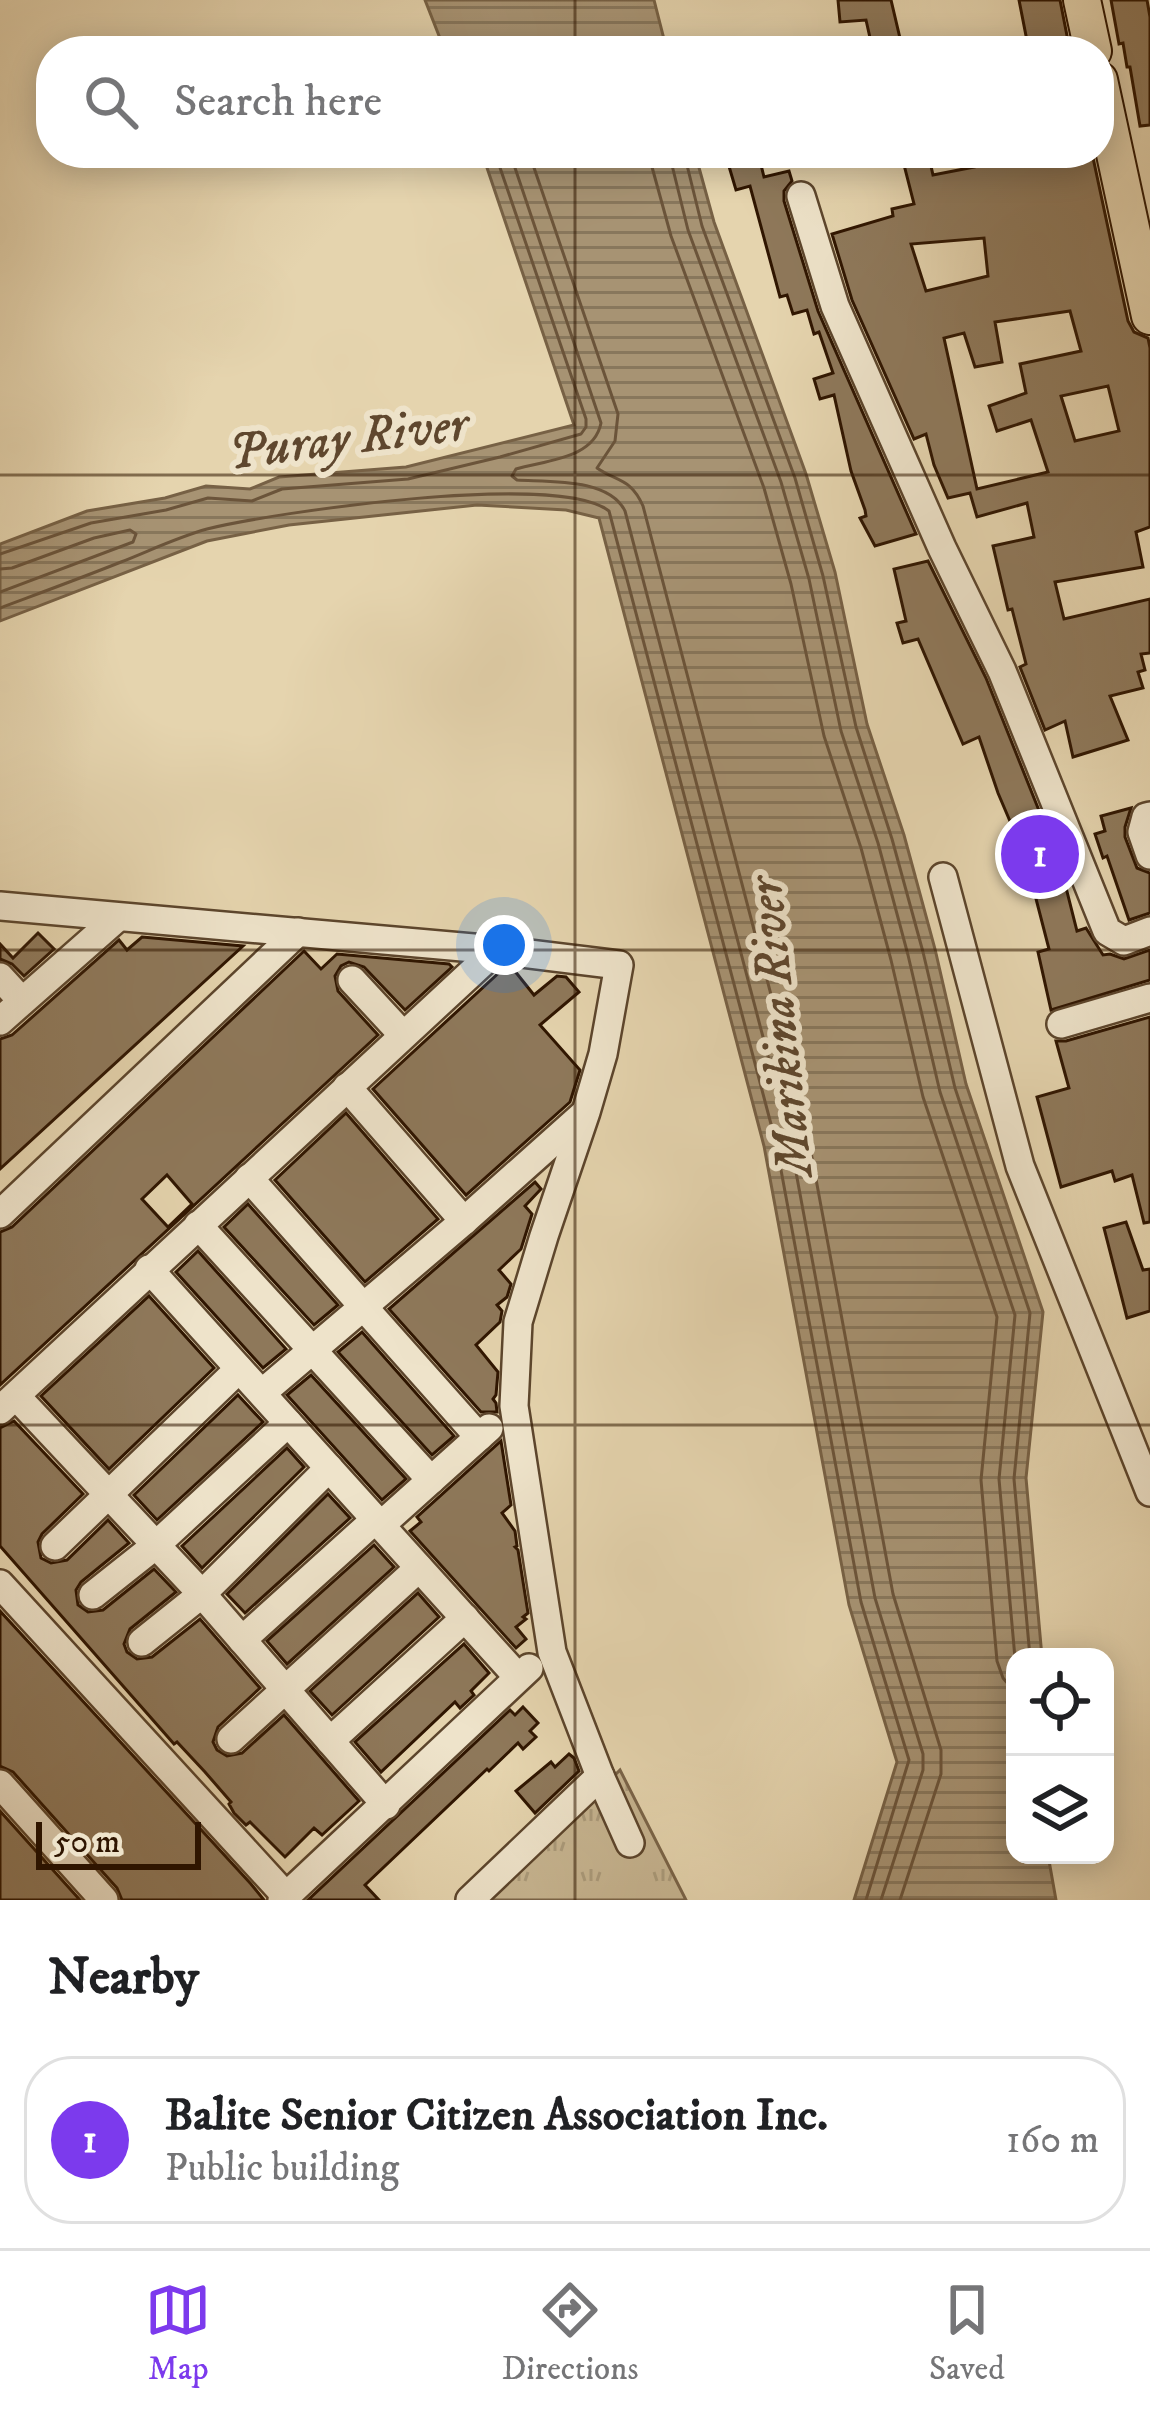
<!DOCTYPE html>
<html lang="en">
<head>
<meta charset="utf-8">
<style>
	body { margin:0; font-family:"IM FELL DW Pica",serif; background:#f2f2f2; color:#202124 }
	.controls { position:absolute; right:36px; bottom:36px; display:grid; overflow:hidden; border-radius:24px; box-shadow:0 6px 30px #0003 }
	.controls button { width:108px; height:108px; display:grid; place-items:center; padding:0; border:0; border-bottom:3px solid #e0e0e0; background:#fff; color:#202124; font:60px sans-serif }
	.scale { position:absolute; left:36px; bottom:30px; width:165px; box-sizing:border-box; padding-left:12px; border:6px solid #2f1500; border-top:0; font-size:33px; line-height:42px; white-space:nowrap; color:#2f1500; -webkit-text-stroke:9px #eee3ca; paint-order:stroke }
	.you { position:absolute; left:504px; top:945px; width:42px; height:42px; margin:-30px; border:9px solid #fff; border-radius:50%; background:#1a73e8; box-shadow:0 0 0 18px #1a73e833 }
	.badge { display:grid; place-items:center; width:78px; height:78px; border-radius:50%; background:#7c3aed; color:#fff; font-size:39px; font-weight:700 }
	.pin { position:absolute; translate:-50% -50%; border:6px solid #fff; box-shadow:0 3px 12px #0006 }
	.list { margin:0; padding:0; list-style:none }
	h2 { display:flex; justify-content:space-between; align-items:center; height:156px; margin:0; padding:0 48px; font-size:51px }
	h2 small { font-size:39px; font-weight:400; color:#757577 }
	.list li { display:grid; grid-template-columns:78px 1fr auto; gap:36px; align-items:center; box-sizing:border-box; height:168px; margin:0 24px 24px; padding:0 24px; border:3px solid #e0e0e0; border-radius:48px }
	.list b { display:block; font-size:45px; white-space:nowrap }
	.list p { margin:0; font-size:39px; white-space:nowrap; color:#757577 }
	.list em { font-size:39px; font-style:normal; color:#757577 }
	.icon { flex:none; width:66px; height:66px; fill:none; stroke:currentColor; stroke-width:2; stroke-linecap:round; stroke-linejoin:round }
	.map { position:relative; flex:none; width:1150px; height:1900px; overflow:hidden }
	.search { position:absolute; background:#fff; box-shadow:0 6px 30px #0003; left:36px; right:36px; top:36px; height:132px; display:flex; align-items:center; gap:30px; box-sizing:border-box; padding:0 42px; border-radius:48px; color:#757577; font-size:45px }
	.sheet { height:348px; background:#fff }
	nav { display:flex; justify-content:space-around; align-items:center; box-sizing:border-box; height:168px; border-top:3px solid #e0e0e0; background:#fff; font-size:33px; color:#757577 }
	nav a { display:grid; justify-items:center; gap:6px }
	nav .on { color:#7c3aed }
	.map>svg:first-child { display:block }
	.grass { fill:url(#grass-tufts); stroke:#7a6448; stroke-width:3 }
	.water { fill:url(#water-rules); stroke:#776145; stroke-width:3 }
	.lines { fill:none; stroke-linecap:round; stroke-linejoin:round }
	.shore { stroke:#6b543a; stroke-width:3 }
	.building { fill:#8e785a; stroke:#2f1500; stroke-width:3; fill-rule:evenodd }
	.minor-casing { stroke:#5c452c; stroke-width:32 }
	.major-casing { stroke:#2f1500; stroke-width:40 }
	.minor { stroke:#eee3ca; stroke-width:27 }
	.major { stroke:#e5d4ae; stroke-width:36 }
	.grid { fill:none; stroke:#2f1500; stroke-width:3; stroke-opacity:0.55 }
	.labels { text-anchor:middle; dominant-baseline:central; stroke-width:12; stroke-linejoin:round; paint-order:stroke }
	.water-label { font-size:51px; font-style:italic; fill:#5f472e; stroke:#eee3ca }
</style>
</head>
<body>
<div class="map">
<svg width="1150" height="1900" viewBox="0 0 1150 1900">
	<defs>
		<pattern id="grass-tufts" width="24" height="20" patternUnits="userSpaceOnUse" patternTransform="scale(3)"><rect width="24" height="20" fill="#c6b490"/><path d="M3 7l-1-3M5 7V3M7 7l1-3M15 17l-1-3M17 17v-4M19 17l1-3" fill="none" stroke="#aa9a7a"/></pattern>
		<pattern id="water-rules" width="6" height="5" patternUnits="userSpaceOnUse" patternTransform="scale(3)"><rect width="6" height="5" fill="#a79373"/><path d="M0 2.5h6" fill="none" stroke="#88775c"/></pattern>
	</defs>
	<rect width="100%" height="100%" fill="#e5d4ae"/>
	<filter id="stains"><feTurbulence type="fractalNoise" baseFrequency=".00167" numOctaves="4"/><feColorMatrix values="0 0 0 0 .2 0 0 0 0 .09 0 0 0 0 .02 0 0 0 .5 -.17"/></filter>
	<radialGradient id="worn" r=".72"><stop offset=".6" stop-color="#630" stop-opacity="0"/><stop offset="1" stop-color="#630" stop-opacity=".3"/></radialGradient>
	<polygon class="grass" points="620,1770 686,1900 490,1900"/>
	<g class="water">
		<polygon points="425,0 654,0 667,51 445,51"/>
		<polygon points="482,153 695,153 714,222 806,474 835,572 867,724 904,835 935,949 966,1084 1043,1312 1026,1478 1042,1657 1015,1657 1015,1855 1048,1855 1056,1900 854,1900 897,1762 849,1605 764,1146 599,518 566,510 477,505 289,525 207,541 0,621 0,544 87,511 165,498 206,486 250,489 279,477 406,467 574,425"/>
	</g>
	<g class="lines">
		<g class="shore">
			<path d="M510,153L601,423C594,459 546,460 516,469L512,476L517,480C550,482 609,478 625,511L790,1140L875,1598L923,1754V1770L881,1900"/>
			<path d="M529,153L618,414L615,441L597,468C617,482 631,478 643,506L808,1136L893,1594L941,1750V1774L900,1900"/>
			<polyline points="651,153 652,167 671,236 764,488 791,584 824,736 861,848 891,960 923,1097 997,1317 981,1480 997,1661 1003,1678 1015,1692"/>
			<polyline points="669,153 688,230 781,482 809,579 841,731 878,843 908,955 940,1092 1015,1315 999,1479 1015,1658"/>
			<polyline points="684,153 702,226 795,478 823,576 856,727 892,839 923,952 955,1088 1030,1313 1014,1479 1030,1657"/>
			<polyline points="0,554 91,523 166,510 208,498 252,501 282,489 408,479 500,457 581,434 586,427 586,419 495,153"/>
			<polyline points="0,569 12,568 94,538 130,530 136,534 133,542 0,592"/>
			<path d="M0,608C40,593 81,578 121,562C149,551 178,537 207,529C276,512 557,471 609,511L776,1143L861,1602L909,1760L866,1900"/>
		</g>
	</g>
	<g class="building">
		<polygon points="838,0 891,0 903,51 873,51 866,20 840,22"/>
		<polygon points="1019,0 1060,0 1070,51 1029,51"/>
		<polygon points="1111,0 1147,0 1150,17 1150,125 1140,126 1130,67 1127,67 1123,43 1119,44"/>
		<polygon points="741,153 758,153 764,177 789,171 792,181 784,191 784,201 818,311 916,534 875,546 860,518 866,516 865,510 851,471 834,395 820,399 814,379 833,373 819,332 814,334 807,310 793,314 787,295 780,297 750,186 736,190 728,163 743,159"/>
		<path d="M901,153H928L933,175L974,167L972,160L998,153H1092L1128,321L1134,332L1148,338L1150,348V527L1136,532L1143,567L1055,582L1064,619L1150,599V653L1141,654L1145,670L1138,672L1143,688L1110,696L1128,740L1073,757L1065,721L1045,730L1020,667L1026,664L1012,609L1008,610L993,546L1034,537L1027,503L977,517L970,493L948,498L934,465L926,434L914,439L852,300L832,234L893,216L892,209L914,204ZM984,238L988,276L926,291L911,244ZM1070,311L1081,351L1020,364L1026,393L989,406L997,431L1031,420L1048,472L977,489L944,338L964,333L975,367L1002,362L995,322ZM1108,386L1119,431L1075,441L1061,396Z"/>
		<polygon points="928,561 986,678 1044,823 1061,868 1077,931 1086,928 1103,955 1110,954 1124,959 1150,950 1150,980 1051,1010 1038,952 1049,949 1035,895 1041,894 998,793 979,737 963,744 918,639 903,643 897,623 906,621 894,569"/>
		<polygon points="1131,808 1125,827 1125,837 1137,868 1150,873 1150,913 1129,920 1107,856 1103,858 1095,834 1105,831 1101,816"/>
		<polygon points="38,933 54,949 24,976 12,964 0,959 0,944 13,958"/>
		<polygon points="142,937 243,946 0,1169 0,1039 12,1035 119,940 127,950"/>
		<path d="M304,951L321,969L337,954L449,964L452,967L405,1010L364,967L349,962L341,966L335,976L338,991L378,1035L0,1385V1232L12,1227ZM167,1175L192,1204L168,1227L142,1199Z"/>
		<polygon points="503,969 514,970 534,995 557,976 566,977 579,992 540,1025 580,1070 570,1102 466,1195 373,1089"/>
		<polygon points="1150,1017 1150,1222 1144,1223 1132,1175 1115,1181 1112,1171 1061,1187 1037,1097 1069,1088 1056,1041 1066,1041"/>
		<polygon points="346,1113 438,1219 365,1282 275,1180"/>
		<polygon points="535,1182 541,1189 525,1206 532,1214 521,1249 499,1270 511,1284 507,1297 497,1305 502,1311 500,1322 476,1345 498,1372 496,1395 493,1399 496,1403 497,1412 481,1412 389,1309"/>
		<polygon points="248,1204 338,1305 314,1325 224,1227"/>
		<polygon points="1126,1222 1143,1270 1150,1269 1150,1311 1127,1318 1104,1228"/>
		<polygon points="198,1251 286,1349 263,1368 176,1272"/>
		<polygon points="149,1296 214,1368 109,1469 41,1396"/>
		<polygon points="362,1332 454,1436 432,1455 338,1352"/>
		<polygon points="311,1375 406,1479 382,1500 287,1395"/>
		<polygon points="238,1395 263,1422 157,1520 134,1495"/>
		<polygon points="14,1421 83,1494 42,1534 38,1542 41,1558 51,1563 67,1560 108,1520 129,1543 81,1582 76,1590 78,1605 88,1612 103,1610 154,1569 176,1592 130,1629 124,1644 127,1652 137,1659 152,1657 200,1619 260,1688 218,1727 213,1742 217,1750 227,1756 242,1753 284,1715 359,1801 322,1835 314,1828 285,1857 250,1822 246,1825 234,1813 229,1804 231,1802 205,1772 177,1742 174,1744 0,1546 0,1428"/>
		<polygon points="501,1441 511,1505 502,1513 515,1531 517,1546 515,1547 518,1550 528,1613 523,1617 526,1619 516,1627 526,1639 516,1648 410,1531 421,1522 417,1517"/>
		<polygon points="287,1448 304,1467 202,1568 182,1546"/>
		<polygon points="328,1494 350,1518 245,1613 227,1594"/>
		<polygon points="374,1545 394,1567 287,1664 267,1641"/>
		<polygon points="418,1593 439,1617 332,1715 310,1691"/>
		<polygon points="0,1611 251,1884 264,1900 122,1900 117,1888 13,1772 0,1766"/>
		<polygon points="464,1644 489,1673 471,1691 474,1695 460,1708 455,1702 381,1772 355,1742"/>
		<polygon points="523,1707 538,1723 530,1731 536,1737 523,1749 518,1743 489,1771 487,1769 365,1885 379,1900 308,1900 510,1710 515,1715"/>
		<polygon points="569,1754 574,1758 579,1771 535,1813 516,1791 551,1762 555,1767"/>
		<polygon points="0,1811 80,1900 0,1900"/>
	</g>
	<g class="lines">
		<g class="minor-casing">
			<g id="minor">
				<polyline points="801,196 835,306 942,548 1002,671 1107,931 1124,941 1150,931"/>
				<polyline points="1150,816 1146,817 1142,832 1150,855"/>
				<polyline points="943,877 1020,1166 1150,1492"/>
				<polyline points="0,906 496,950 619,965 603,1054 586,1112 544,1236 518,1322 514,1406 552,1652 600,1776 630,1843"/>
				<polyline points="0,977 22,1001"/>
				<polyline points="352,980 403,1035"/>
				<polyline points="0,1021 117,918"/>
				<polyline points="1061,1024 1150,998"/>
				<polyline points="347,1087 464,1221"/>
				<polyline points="249,1178 479,1437"/>
				<polyline points="0,1214 298,932"/>
				<polyline points="198,1225 431,1480"/>
				<polyline points="149,1269 517,1676"/>
				<polyline points="262,1393 464,1221 585,1113"/>
				<polyline points="16,1396 202,1594 386,1805"/>
				<polyline points="0,1410 496,950"/>
				<polyline points="381,1525 489,1428"/>
				<polyline points="55,1546 239,1369"/>
				<polyline points="0,1584 286,1896"/>
				<polyline points="93,1595 156,1545 288,1423"/>
				<polyline points="242,1640 376,1519"/>
				<polyline points="142,1642 202,1594 329,1468"/>
				<polyline points="231,1739 419,1568"/>
				<polyline points="330,1741 465,1618"/>
				<polyline points="0,1784 104,1900"/>
				<polyline points="282,1900 529,1668"/>
				<polyline points="470,1900 600,1776"/>
			</g>
		</g>
		<g class="major-casing">
			<g id="major">
				<polyline points="1082,0 1093,51"/>
				<polyline points="1099,80 1150,316"/>
			</g>
		</g>
		<use href="#minor" class="minor"/>
		<use href="#major" class="major"/>
	</g>
	<path class="grid" d="M575,0V51M575,153V1900M0,475H1150M0,950H1150M0,1425H1150"/>
	<g class="labels">
		<g class="water-label">
			<text transform="translate(348 439) rotate(-7)">Puray River</text>
			<text transform="translate(781 1027) rotate(-96)">Marikina River</text>
		</g>
	</g>
	<rect width="100%" height="100%" filter="url(#stains)"/>
	<rect width="100%" height="100%" fill="url(#worn)"/>
</svg>
<div class="controls">
<button><svg class="icon" aria-label="locate" viewBox="0 0 24 24"><circle cx="12" cy="12" r="6"/><path d="M12 2v4M12 18v4M2 12h4M18 12h4"/></svg></button>
<button><svg class="icon" aria-label="layers" viewBox="0 0 24 24"><path d="M12 4l9 5-9 5-9-5zM3 14l9 5 9-5"/></svg></button>
</div>
<div class="scale">50 m</div>
<div class="you"></div>
<div class="pin badge" style="left:1040px;top:854px">1</div>
<div class="search"><svg class="icon" aria-label="search" viewBox="0 0 24 24"><circle cx="10" cy="10" r="6"/><path d="M15 15l6 6"/></svg>Search here</div>
</div>
<section class="sheet">
<h2>Nearby<small></small></h2>
<ul class="list">
<li><span class="badge">1</span><div><b>Balite Senior Citizen Association Inc.</b><p>Public building</p></div><em>160 m</em></li>
</ul>
</section>
<nav>
<a class="on"><svg class="icon" aria-label="map" viewBox="0 0 24 24"><path d="M3 6l6-2 6 2 6-2v14l-6 2-6-2-6 2zM9 4v14M15 6v14"/></svg>Map</a>
<a><svg class="icon" aria-label="directions" viewBox="0 0 24 24"><path d="M12 3l9 9-9 9-9-9zM9 14v-3h6M13 9l2 2-2 2"/></svg>Directions</a>
<a><svg class="icon" aria-label="saved" viewBox="0 0 24 24"><path d="M7 4h10v16l-5-4-5 4z"/></svg>Saved</a>
</nav>
</body>
</html>
